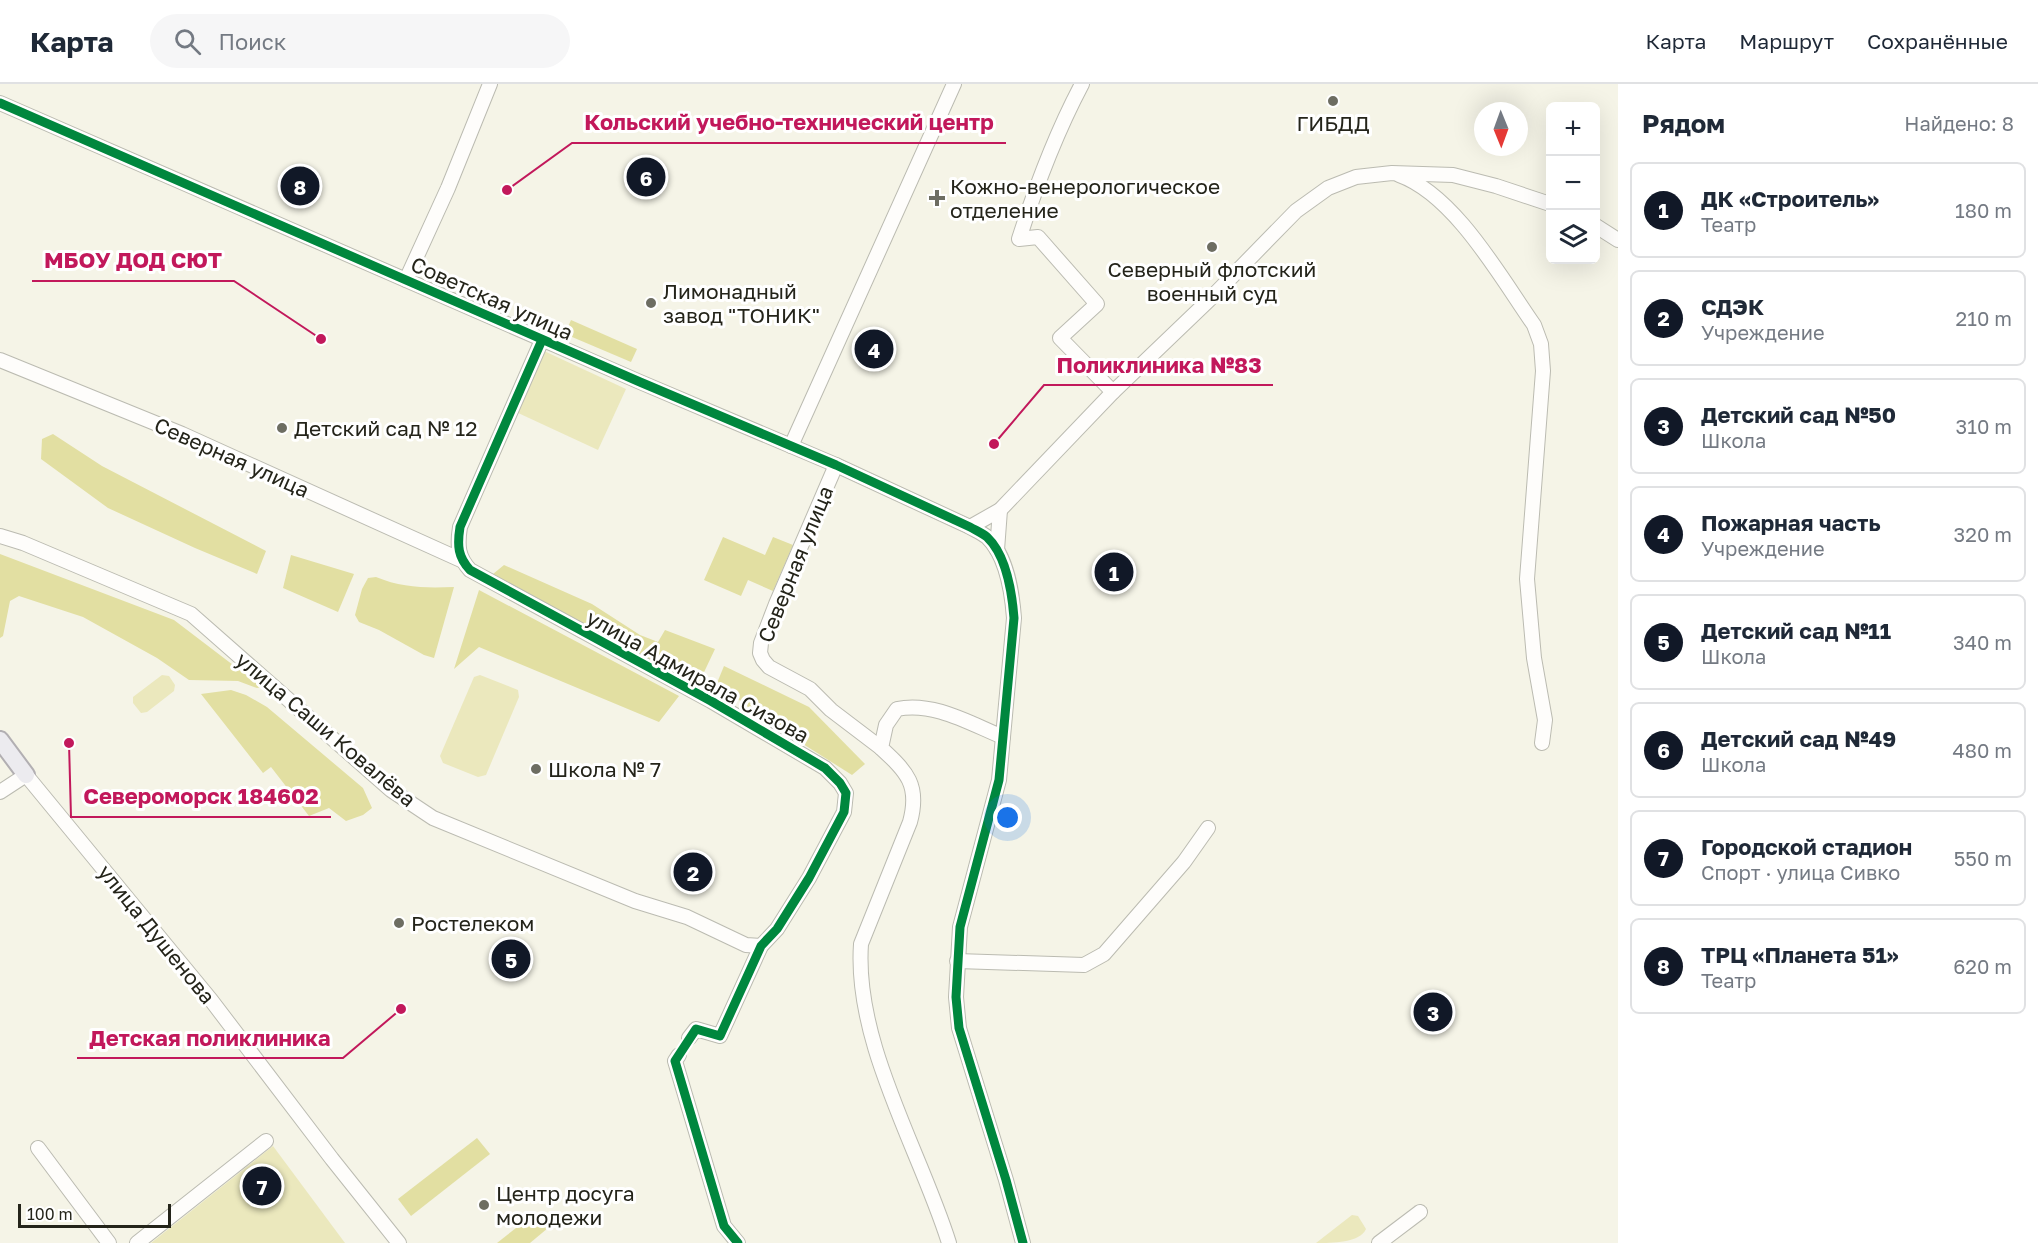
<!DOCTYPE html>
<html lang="ru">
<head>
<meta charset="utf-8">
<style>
	body { margin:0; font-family:"Golos Text",sans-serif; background:#f6f6f7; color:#1f2937 }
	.controls { position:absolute; right:18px; top:18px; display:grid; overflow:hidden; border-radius:9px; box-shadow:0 6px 24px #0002 }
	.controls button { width:54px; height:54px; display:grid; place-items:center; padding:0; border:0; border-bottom:2px solid #e0e1e3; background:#fff; color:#1f2937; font:30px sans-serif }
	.compass { position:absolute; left:1474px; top:18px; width:54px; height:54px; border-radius:50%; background:#fff; box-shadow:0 6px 24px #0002; rotate:179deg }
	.scale { position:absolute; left:18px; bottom:15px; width:153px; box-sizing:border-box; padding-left:6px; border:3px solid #24241a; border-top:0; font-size:16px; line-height:21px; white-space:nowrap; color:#24241a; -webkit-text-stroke:4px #fff; paint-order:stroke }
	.you { position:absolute; left:1008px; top:734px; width:21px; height:21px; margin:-15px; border:4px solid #fff; border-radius:50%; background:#1a73e8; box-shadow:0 0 0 9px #1a73e833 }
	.badge { display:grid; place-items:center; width:39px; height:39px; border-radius:50%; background:#111827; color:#fff; font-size:20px; font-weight:700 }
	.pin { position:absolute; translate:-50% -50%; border:3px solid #fff; box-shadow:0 2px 6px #0006 }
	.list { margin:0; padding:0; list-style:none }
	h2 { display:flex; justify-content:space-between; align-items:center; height:78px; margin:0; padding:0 24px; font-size:26px }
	h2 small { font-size:20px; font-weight:400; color:#747a83 }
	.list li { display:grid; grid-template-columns:39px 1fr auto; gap:18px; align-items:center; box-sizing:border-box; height:96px; margin:0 12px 12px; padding:0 12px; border:2px solid #e0e1e3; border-radius:9px }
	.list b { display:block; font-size:22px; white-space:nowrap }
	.list p { margin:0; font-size:20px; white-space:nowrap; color:#747a83 }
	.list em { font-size:20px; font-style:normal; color:#747a83 }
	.icon { flex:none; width:33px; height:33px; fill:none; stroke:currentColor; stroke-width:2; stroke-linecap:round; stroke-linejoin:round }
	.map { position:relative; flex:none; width:1618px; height:1159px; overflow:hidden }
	header { display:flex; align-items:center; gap:36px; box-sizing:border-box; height:84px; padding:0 30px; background:#fff; border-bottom:2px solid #e0e1e3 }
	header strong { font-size:28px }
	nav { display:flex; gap:33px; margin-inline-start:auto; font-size:21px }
	.search { width:420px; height:54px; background:#f6f6f7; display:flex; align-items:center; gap:15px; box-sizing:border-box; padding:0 21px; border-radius:33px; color:#747a83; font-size:22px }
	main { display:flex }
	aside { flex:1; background:#fff }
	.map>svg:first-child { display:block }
	.green { fill:#ebe8bd }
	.forest { fill:#e2dfa2 }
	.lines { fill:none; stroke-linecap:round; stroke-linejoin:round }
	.minor-casing { stroke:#bbbbb1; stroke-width:16 }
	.major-casing { stroke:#b2afb2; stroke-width:20 }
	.minor { stroke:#fefdfb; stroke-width:14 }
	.major { stroke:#ecebef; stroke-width:16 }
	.cycleway-casing { stroke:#fff; stroke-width:13 }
	.cycleway { stroke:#00873e; stroke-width:9 }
	.poi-dot { fill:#6d6d62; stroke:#fff; stroke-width:2 }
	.labels { text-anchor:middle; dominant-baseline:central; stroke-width:6; stroke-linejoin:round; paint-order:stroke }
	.poi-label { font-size:21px; fill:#24241a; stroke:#fff; text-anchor:start }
	.street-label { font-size:21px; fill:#24241a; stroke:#fff }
	.leader { fill:none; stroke:#c2185b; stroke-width:2 }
	.callout-dot { fill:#c2185b; stroke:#fff; stroke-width:2 }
	.callout-label { font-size:22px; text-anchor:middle; font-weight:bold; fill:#c2185b; stroke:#fff; stroke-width:6; stroke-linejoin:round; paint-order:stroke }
</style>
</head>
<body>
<header>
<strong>Карта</strong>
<div class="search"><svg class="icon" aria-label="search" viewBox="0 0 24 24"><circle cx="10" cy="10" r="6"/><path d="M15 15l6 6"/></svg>Поиск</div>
<nav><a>Карта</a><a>Маршрут</a><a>Сохранённые</a></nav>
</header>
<main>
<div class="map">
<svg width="1618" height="1159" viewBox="0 0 1618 1159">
	<rect width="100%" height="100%" fill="#f5f4e7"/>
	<g class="green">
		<polygon points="544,267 626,305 598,366 516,328"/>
		<polygon points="162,591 169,592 175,601 174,607 147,628 141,629 133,619 133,613"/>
		<polygon points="480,591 518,606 519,613 486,691 478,693 443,679 440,672 474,593"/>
		<polygon points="273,1062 345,1159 151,1159"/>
		<path d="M1352,1131L1358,1132L1366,1145C1360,1159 1332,1159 1316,1159Z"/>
	</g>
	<g class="forest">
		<polygon points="571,236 637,265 631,278 565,250"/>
		<polygon points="53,350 102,382 266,467 257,490 195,464 108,424 41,375 42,355"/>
		<polygon points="723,453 765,471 773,453 793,461 773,507 748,496 741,512 704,496"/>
		<polygon points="0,470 174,536 262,603 257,604 238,597 189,596 157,574 83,533 19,512 10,517 3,552 0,554"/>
		<polygon points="291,471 354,490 338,528 283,504"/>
		<polygon points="504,481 592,520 640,551 658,558 665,546 715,565 697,603 493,490"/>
		<path d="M376,493C402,504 426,504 454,503L434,574L424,571L379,546L359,538L355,531L362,505L368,494Z"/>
		<polygon points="479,506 679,612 659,638 479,563 454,585"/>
		<polygon points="724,582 809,623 865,680 852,691 765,636 717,599"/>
		<polygon points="231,606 246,611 267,623 363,704 372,724 363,731 346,737 329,724 309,732 271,683 263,689 201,610"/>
		<polygon points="477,1054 490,1070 411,1132 398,1115"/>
		<polygon points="535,1129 548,1144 530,1159 497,1159"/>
	</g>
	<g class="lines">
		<g class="minor-casing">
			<g id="minor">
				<path d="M1082,0C1056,49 1036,102 1019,155L1038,153L1097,220L1060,254L1113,308"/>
				<path d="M0,19L640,298L836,381L970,443C975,446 982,449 987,453C1007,472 1012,508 1014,534L999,696L960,843L956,913L959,944L1006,1096L1023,1159"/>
				<path d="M1399,91C1455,111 1501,194 1534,241L1541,260L1543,287L1527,495L1534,574L1545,636L1542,659"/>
				<polyline points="1596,142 1618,156"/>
				<polyline points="406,196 448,104 490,0"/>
				<path d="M542,256L460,443C457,462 458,473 470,486L711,617L825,684L840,699L846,709L844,728L809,794L777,845L761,862L720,952L696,945L689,954"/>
				<polyline points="0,276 182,350 461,476"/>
				<polyline points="791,362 954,0"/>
				<polyline points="836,381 776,520 761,559 760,569 763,576 769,583 810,605 831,626 881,664"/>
				<polyline points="970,443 1000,426 1113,308 1209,216 1296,127 1328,104 1356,93 1392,89 1453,91 1496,102 1550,120"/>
				<polyline points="0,452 23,459 191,530 391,706 433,734 635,817 687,833 746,861 761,862"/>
				<polyline points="997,466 1000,426"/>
				<polyline points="0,708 26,691 211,916 332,1075 399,1159"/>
				<polyline points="957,877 1084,881 1104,870 1184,778 1208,744"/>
				<polyline points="679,971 675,977 724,1142 738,1159"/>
				<polyline points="38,1064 109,1159"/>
				<polyline points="137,1159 266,1057"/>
				<path d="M949,1159C920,1066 854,959 861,860L910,738C920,701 907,688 881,664L886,641L897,625C933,617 971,640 1003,653"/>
				<polyline points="1379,1159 1420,1128"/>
			</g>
		</g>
		<g class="major-casing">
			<polyline id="major" points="0,656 26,691"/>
		</g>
		<use href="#minor" class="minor"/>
		<use href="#major" class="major"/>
		<g class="cycleway-casing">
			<g id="cycleway">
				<path d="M0,19L640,298L836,381L970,443C975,446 982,449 987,453C1007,472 1012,508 1014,534L999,696L960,843L956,913L959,944L1006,1096L1023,1159"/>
				<path d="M542,256L460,443C457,462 458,473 470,486L711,617L825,684L840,699L846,709L844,728L809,794L777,845L761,862L720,952L696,945L675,977L724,1142L738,1159"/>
			</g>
		</g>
		<use href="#cycleway" class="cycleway"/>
	</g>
	<g class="poi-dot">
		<circle cx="1333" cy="17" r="6"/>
		<path d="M934 105h6v6h6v6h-6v6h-6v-6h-6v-6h6z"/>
		<circle cx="1212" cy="163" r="6"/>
		<circle cx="651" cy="219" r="6"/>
		<circle cx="282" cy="344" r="6"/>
		<circle cx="536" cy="685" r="6"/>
		<circle cx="399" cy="839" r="6"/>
		<circle cx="484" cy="1121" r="6"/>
	</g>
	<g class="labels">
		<g class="poi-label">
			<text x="1333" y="39" text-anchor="middle">ГИБДД</text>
			<text x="950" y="102">Кожно-венерологическое<tspan x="950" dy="24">отделение</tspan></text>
			<text x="1212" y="185" text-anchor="middle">Северный флотский<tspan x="1212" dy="24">военный суд</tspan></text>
			<text x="663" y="207">Лимонадный<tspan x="663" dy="24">завод "ТОНИК"</tspan></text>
			<text x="294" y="344">Детский сад № 12</text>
			<text x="548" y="685">Школа № 7</text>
			<text x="411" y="839">Ростелеком</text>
			<text x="496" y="1109">Центр досуга<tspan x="496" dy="24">молодежи</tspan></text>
		</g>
		<g class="street-label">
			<text transform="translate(492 214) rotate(24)">Советская улица</text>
			<text transform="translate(232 373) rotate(24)">Северная улица</text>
			<text transform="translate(795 480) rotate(-68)">Северная улица</text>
			<text transform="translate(698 592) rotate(29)">улица Адмирала Сизова</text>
			<text transform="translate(326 645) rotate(40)">улица Саши Ковалёва</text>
			<text transform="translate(157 850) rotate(51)">улица Душенова</text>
		</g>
	</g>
	<path class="leader" d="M507 106L572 59H1006M321 255L234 197H32M994 360L1044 301H1273M69 659L71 733H331M401 925L343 974H77"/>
	<g class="callout-dot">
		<circle cx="507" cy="106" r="6"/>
		<circle cx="321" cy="255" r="6"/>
		<circle cx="994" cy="360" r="6"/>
		<circle cx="69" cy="659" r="6"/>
		<circle cx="401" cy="925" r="6"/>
	</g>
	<g class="callout-label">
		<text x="789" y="46">Кольский учебно-технический центр</text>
		<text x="133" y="184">МБОУ ДОД СЮТ</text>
		<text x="1159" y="289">Поликлиника №83</text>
		<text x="201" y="720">Североморск 184602</text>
		<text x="210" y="962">Детская поликлиника</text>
	</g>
</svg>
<div class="controls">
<button>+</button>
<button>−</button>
<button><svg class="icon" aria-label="layers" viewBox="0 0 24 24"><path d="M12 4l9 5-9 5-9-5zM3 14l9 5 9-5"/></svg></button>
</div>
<svg class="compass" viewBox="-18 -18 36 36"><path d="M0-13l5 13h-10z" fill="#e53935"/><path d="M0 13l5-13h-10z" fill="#747a83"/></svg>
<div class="scale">100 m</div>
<div class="you"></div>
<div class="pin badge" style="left:1114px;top:488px">1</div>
<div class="pin badge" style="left:693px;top:788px">2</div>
<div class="pin badge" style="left:1433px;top:928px">3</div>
<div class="pin badge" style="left:874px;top:265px">4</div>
<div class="pin badge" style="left:511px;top:875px">5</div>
<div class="pin badge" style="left:646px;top:93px">6</div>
<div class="pin badge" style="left:262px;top:1102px">7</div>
<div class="pin badge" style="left:300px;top:102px">8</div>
</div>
<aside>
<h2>Рядом<small>Найдено: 8</small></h2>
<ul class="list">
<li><span class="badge">1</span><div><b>ДК «Строитель»</b><p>Театр</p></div><em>180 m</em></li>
<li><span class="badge">2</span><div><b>СДЭК</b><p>Учреждение</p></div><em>210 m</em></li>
<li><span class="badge">3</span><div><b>Детский сад №50</b><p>Школа</p></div><em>310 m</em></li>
<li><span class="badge">4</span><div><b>Пожарная часть</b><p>Учреждение</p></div><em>320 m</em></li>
<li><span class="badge">5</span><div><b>Детский сад №11</b><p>Школа</p></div><em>340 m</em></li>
<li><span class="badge">6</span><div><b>Детcкий сад №49</b><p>Школа</p></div><em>480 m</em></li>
<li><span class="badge">7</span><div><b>Городской стадион</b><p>Спорт · улица Сивко</p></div><em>550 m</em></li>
<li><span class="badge">8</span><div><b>ТРЦ «Планета 51»</b><p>Театр</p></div><em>620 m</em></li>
</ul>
</aside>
</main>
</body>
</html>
